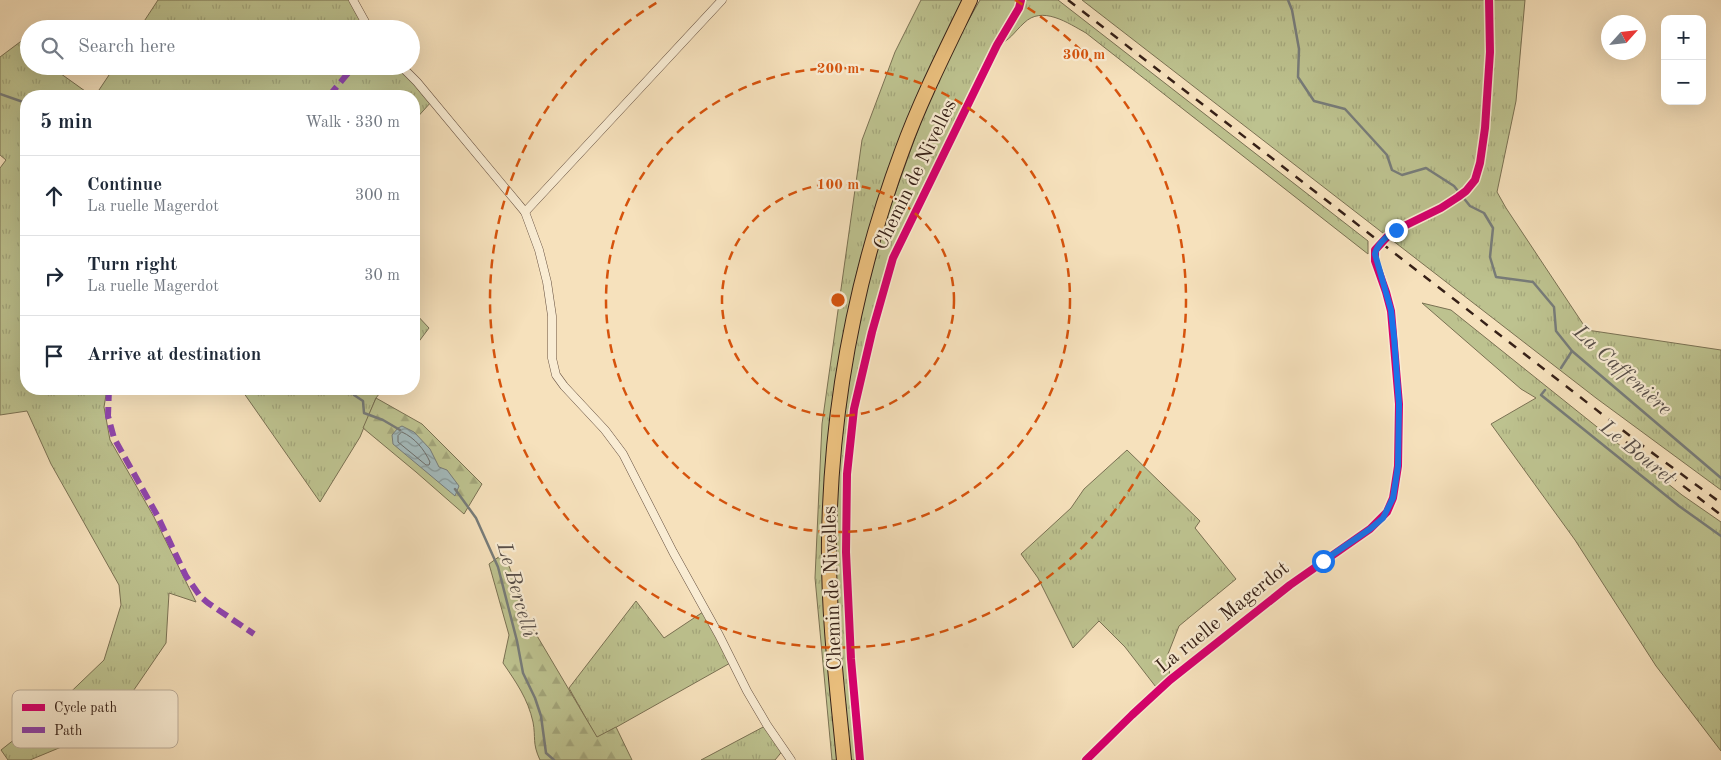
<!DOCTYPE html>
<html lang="en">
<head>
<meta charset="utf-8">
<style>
	body { margin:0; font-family:"Old Standard TT",serif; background:#f2f2f3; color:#1f2937 }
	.controls { position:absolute; right:15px; top:15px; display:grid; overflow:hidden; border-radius:10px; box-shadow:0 5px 20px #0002 }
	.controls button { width:45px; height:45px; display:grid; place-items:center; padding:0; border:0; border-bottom:1px solid #e0e1e3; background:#fff; color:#1f2937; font:25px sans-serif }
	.compass { position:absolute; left:1601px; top:15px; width:45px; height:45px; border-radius:50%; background:#fff; box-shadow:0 5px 20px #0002; rotate:63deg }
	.stop { position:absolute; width:15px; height:15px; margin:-11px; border:4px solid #1a73e8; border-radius:50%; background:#fff }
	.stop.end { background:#1a73e8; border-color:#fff; box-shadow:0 1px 5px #0008 }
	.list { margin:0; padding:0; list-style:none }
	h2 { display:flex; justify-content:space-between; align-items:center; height:65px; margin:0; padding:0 20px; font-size:21px }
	h2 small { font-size:16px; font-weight:400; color:#747a83 }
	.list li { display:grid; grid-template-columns:32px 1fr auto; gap:15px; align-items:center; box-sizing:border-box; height:80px; padding:0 20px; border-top:1px solid #e0e1e3 }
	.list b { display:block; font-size:19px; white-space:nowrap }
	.list p { margin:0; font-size:16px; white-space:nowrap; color:#747a83 }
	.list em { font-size:16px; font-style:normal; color:#747a83 }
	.icon { flex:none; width:28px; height:28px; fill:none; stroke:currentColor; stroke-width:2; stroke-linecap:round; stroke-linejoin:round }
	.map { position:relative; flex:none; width:1721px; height:760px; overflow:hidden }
	.search { position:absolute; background:#fff; box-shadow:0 5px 20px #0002; left:20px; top:20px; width:400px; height:55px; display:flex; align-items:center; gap:12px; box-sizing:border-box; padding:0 18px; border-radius:28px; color:#747a83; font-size:19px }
	.panel { position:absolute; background:#fff; box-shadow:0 5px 20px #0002; left:20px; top:90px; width:400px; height:305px; border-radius:20px }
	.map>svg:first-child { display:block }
	.grass { fill:url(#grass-tufts); stroke:#7a7153 }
	.forest { fill:url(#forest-firs); stroke:#7a7153 }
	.water { fill:url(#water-waves); stroke:#777c7a }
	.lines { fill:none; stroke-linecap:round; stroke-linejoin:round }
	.shore { stroke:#6c6d6a; stroke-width:1 }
	.stream { stroke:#777c7a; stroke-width:2.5 }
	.minor-casing { stroke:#665040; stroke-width:9 }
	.trunk-casing { stroke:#362017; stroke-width:16 }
	.minor { stroke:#f9ecd3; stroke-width:8 }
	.trunk { stroke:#ebc07e; stroke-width:14 }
	.rail { stroke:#362017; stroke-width:2.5; stroke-dasharray:9 9; stroke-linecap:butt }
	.quiet { stroke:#8e44ad; stroke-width:6; stroke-dasharray:12 6; stroke-linecap:butt }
	.cycleway-casing { stroke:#f9ecd3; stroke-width:11 }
	.cycleway { stroke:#d6006c; stroke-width:8 }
	.route { stroke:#1a73e8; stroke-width:6 }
	.ring { fill:none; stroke:#d6530d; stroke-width:2.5; stroke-dasharray:9 6 }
	.labels { text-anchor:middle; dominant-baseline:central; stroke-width:4.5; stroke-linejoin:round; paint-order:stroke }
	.street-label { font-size:20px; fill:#362017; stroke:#f9ecd3 }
	.water-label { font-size:21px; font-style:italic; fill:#574e49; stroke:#f9ecd3 }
	.key { fill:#f9ecd3; stroke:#beaf9b; stroke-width:1 }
	.key-label { font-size:14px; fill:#362017 }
	.centre { fill:#d6530d; stroke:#f9ecd3; stroke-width:2.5 }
	.ring-label { font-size:15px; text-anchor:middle; font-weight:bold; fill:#d6530d; stroke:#f9ecd3; stroke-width:4.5; stroke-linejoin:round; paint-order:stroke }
</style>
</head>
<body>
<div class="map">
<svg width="1721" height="760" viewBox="0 0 1721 760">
	<defs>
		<pattern id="grass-tufts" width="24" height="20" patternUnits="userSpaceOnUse" patternTransform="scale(1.25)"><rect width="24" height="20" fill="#bdc28f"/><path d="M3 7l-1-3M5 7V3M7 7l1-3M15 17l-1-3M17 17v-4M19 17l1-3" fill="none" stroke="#a3a67b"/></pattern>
		<pattern id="forest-firs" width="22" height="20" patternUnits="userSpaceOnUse" patternTransform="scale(1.25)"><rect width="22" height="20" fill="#bdc28f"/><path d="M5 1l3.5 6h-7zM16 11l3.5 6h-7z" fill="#a3a67b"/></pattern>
		<pattern id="water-waves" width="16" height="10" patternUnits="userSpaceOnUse" patternTransform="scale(1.25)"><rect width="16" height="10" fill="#a3babc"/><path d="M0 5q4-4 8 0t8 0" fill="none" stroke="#869798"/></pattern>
	</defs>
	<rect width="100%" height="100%" fill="#f6e1bc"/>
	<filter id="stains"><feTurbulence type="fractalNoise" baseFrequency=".004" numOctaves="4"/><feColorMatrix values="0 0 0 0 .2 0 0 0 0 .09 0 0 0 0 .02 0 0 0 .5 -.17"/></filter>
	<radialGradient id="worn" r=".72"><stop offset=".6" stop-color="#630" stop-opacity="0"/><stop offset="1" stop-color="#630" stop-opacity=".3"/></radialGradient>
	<g class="grass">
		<polygon points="158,0 353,0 369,29 139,29"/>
		<polygon points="921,0 965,0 872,220 857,272 845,327 832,413 839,760 832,760 815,578 822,424 862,140 895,52"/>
		<polygon points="980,0 1019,0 940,159 875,308 859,373 852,408 845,458 858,760 849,760 838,647 835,570 836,495 844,413 856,329 884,224 924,113 960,35"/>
		<path d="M1021,0H1058L1368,241V254L1086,33C1068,23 1042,5 1024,23C1013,33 1011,40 997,45Z"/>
		<polygon points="1082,0 1525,0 1516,101 1497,192 1506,208 1587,330 1721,350 1721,490 1596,398"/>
		<polygon points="24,39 29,47 29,66 50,66 92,96 26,96 26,389 107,389 104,407 110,440 154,517 196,602 169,593 166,643 114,719 95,733 30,760 8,760 1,750 54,708 104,660 121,605 119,585 51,464 27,411 0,415 0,168 6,160 0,155 0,57"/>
		<polygon points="115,66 401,66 432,101 414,121 414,96 95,96"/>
		<polygon points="1422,303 1451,310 1682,495 1721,522 1721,751 1656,666 1575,540 1491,424 1536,398 1521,389"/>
		<polygon points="414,312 429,328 414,348"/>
		<polygon points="241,389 383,389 376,398 360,437 320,502"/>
		<polygon points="1127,450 1200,521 1195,528 1236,579 1179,626 1168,654 1170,680 1159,691 1125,647 1099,621 1073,648 1038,578 1021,554 1071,508 1084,489"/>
		<polygon points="636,601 664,638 706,610 732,662 597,738 569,688"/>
		<polygon points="767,725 784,749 775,760 701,760"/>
	</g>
	<g class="forest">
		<polygon points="376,398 422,424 482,484 464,514 416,472 363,428"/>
		<path d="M504,553L533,629L597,737L616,727L632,760H540C532,743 536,738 533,722C528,699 516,682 503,663L509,635L489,564Z"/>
	</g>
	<polygon class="water" points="402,426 414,432 430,449 439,467 447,470 459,486 455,496 393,444 392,435 398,428"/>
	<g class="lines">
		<path class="shore" d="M402,432C415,438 424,449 430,462L429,465H426L398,442V436Z"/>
		<g class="stream">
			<polyline points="1288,0 1292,10 1299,49 1298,77 1314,101 1345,109 1387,155 1392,170 1402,175 1426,168 1454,186 1470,206 1484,213 1493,228 1490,257 1496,277 1533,282 1554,307 1556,331 1572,351 1721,478"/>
			<polyline points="0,94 26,103"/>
			<polyline points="1561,368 1572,351"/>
			<polyline points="350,389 354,395 363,401 364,413 383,420 400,430"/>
			<polyline points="1545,390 1541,395 1679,506 1721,536"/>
			<polyline points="455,489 476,518 498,567 517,641 523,673 535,698 541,716 546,753 554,760"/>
		</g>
		<g class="minor-casing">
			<g id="minor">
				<polyline points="353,0 369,29"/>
				<polyline points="401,66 417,82 525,212 539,250 547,282 552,316 552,358 556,375 564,386 605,430 623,454 673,552 719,635 747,691 767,725 791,760"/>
				<polyline points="525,212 722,0"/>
				<polyline points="860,760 851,659 846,552 847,474 854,409 872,332 893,258 997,45 1019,8 1021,0"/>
				<polyline points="1086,760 1132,715 1170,680 1290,585 1370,529 1387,512 1393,498 1398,466 1399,404 1391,311 1386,292 1375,261 1375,250 1387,237 1396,230 1441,208 1458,197 1466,191 1475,180 1480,163 1485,128 1490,52 1489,0"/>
			</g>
		</g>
		<g class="trunk-casing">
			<path id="trunk" d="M844,760C837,687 828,614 829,540C831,407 856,275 902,151C921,99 946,50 970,0"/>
		</g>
		<use href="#minor" class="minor"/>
		<use href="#trunk" class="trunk"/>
		<g class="rail">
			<polyline points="1068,0 1647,449 1721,503"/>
			<polyline points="1626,442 1721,515"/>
		</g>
		<g class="quiet">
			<polyline points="329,96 354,66"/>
			<polyline points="109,389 108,416 114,438 157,515 186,576 200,596 208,603 254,634"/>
		</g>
		<g class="cycleway-casing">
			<g id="cycleway">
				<polyline points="860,760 851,659 846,552 847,474 854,409 872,332 893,258 997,45 1019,8 1021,0"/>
				<polyline points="1086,760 1132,715 1170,680 1290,585 1370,529 1387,512 1393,498 1398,466 1399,404 1391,311 1386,292 1375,261 1375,250 1387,237 1396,230 1441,208 1458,197 1466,191 1475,180 1480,163 1485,128 1490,52 1489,0"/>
			</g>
		</g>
		<use href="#cycleway" class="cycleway"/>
	</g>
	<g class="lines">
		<path class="route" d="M1323,561L1370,529L1383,518L1393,498L1398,466L1399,404L1394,337L1391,310L1375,254C1377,244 1387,236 1396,230"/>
	</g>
	<g class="ring">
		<circle cx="838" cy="300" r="116"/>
		<circle cx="838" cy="300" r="232"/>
		<path d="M1015 0A348 348 0 1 1 661 0"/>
	</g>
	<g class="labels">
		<g class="street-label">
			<text transform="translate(916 175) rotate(-64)">Chemin de Nivelles</text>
			<text transform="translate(833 588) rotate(-92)">Chemin de Nivelles</text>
			<text transform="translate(1223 618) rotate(-39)">La ruelle Magerdot</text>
		</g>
		<g class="water-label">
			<text transform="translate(1622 371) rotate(42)">La Caffenière</text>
			<text transform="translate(1637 453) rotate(39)">Le Bouret</text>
			<text transform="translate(516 590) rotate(74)">Le Bercelli</text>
		</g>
	</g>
	<rect x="12" y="690" width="166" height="58" rx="8" class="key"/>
	<rect x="22" y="704" width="23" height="7" fill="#d6006c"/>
	<rect x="22" y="727" width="23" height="6" fill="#8e44ad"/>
	<g class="key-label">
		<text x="54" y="712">Cycle path</text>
		<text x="54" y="735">Path</text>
	</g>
	<circle cx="838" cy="300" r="8" class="centre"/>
	<g class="ring-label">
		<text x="1084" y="59">300 m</text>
		<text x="838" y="73">200 m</text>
		<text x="838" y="189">100 m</text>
	</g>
	<rect width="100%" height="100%" filter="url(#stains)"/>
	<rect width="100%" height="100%" fill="url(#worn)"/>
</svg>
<div class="controls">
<button>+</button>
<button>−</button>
</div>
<svg class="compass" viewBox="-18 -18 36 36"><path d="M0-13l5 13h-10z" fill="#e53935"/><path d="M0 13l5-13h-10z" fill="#747a83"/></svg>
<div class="stop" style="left:1323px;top:561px"></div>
<div class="stop end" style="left:1396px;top:230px"></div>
<div class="search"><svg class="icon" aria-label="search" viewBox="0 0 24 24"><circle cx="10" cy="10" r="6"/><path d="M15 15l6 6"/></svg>Search here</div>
<section class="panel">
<h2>5 min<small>Walk · 330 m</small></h2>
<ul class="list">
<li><svg class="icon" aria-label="ahead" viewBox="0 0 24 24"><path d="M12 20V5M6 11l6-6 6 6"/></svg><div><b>Continue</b><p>La ruelle Magerdot</p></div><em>300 m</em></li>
<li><svg class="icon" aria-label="right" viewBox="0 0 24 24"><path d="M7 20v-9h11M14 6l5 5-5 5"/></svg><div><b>Turn right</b><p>La ruelle Magerdot</p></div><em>30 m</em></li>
<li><svg class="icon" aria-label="arrive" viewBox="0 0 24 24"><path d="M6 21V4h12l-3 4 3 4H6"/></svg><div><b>Arrive at destination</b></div></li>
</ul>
</section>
</div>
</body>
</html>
